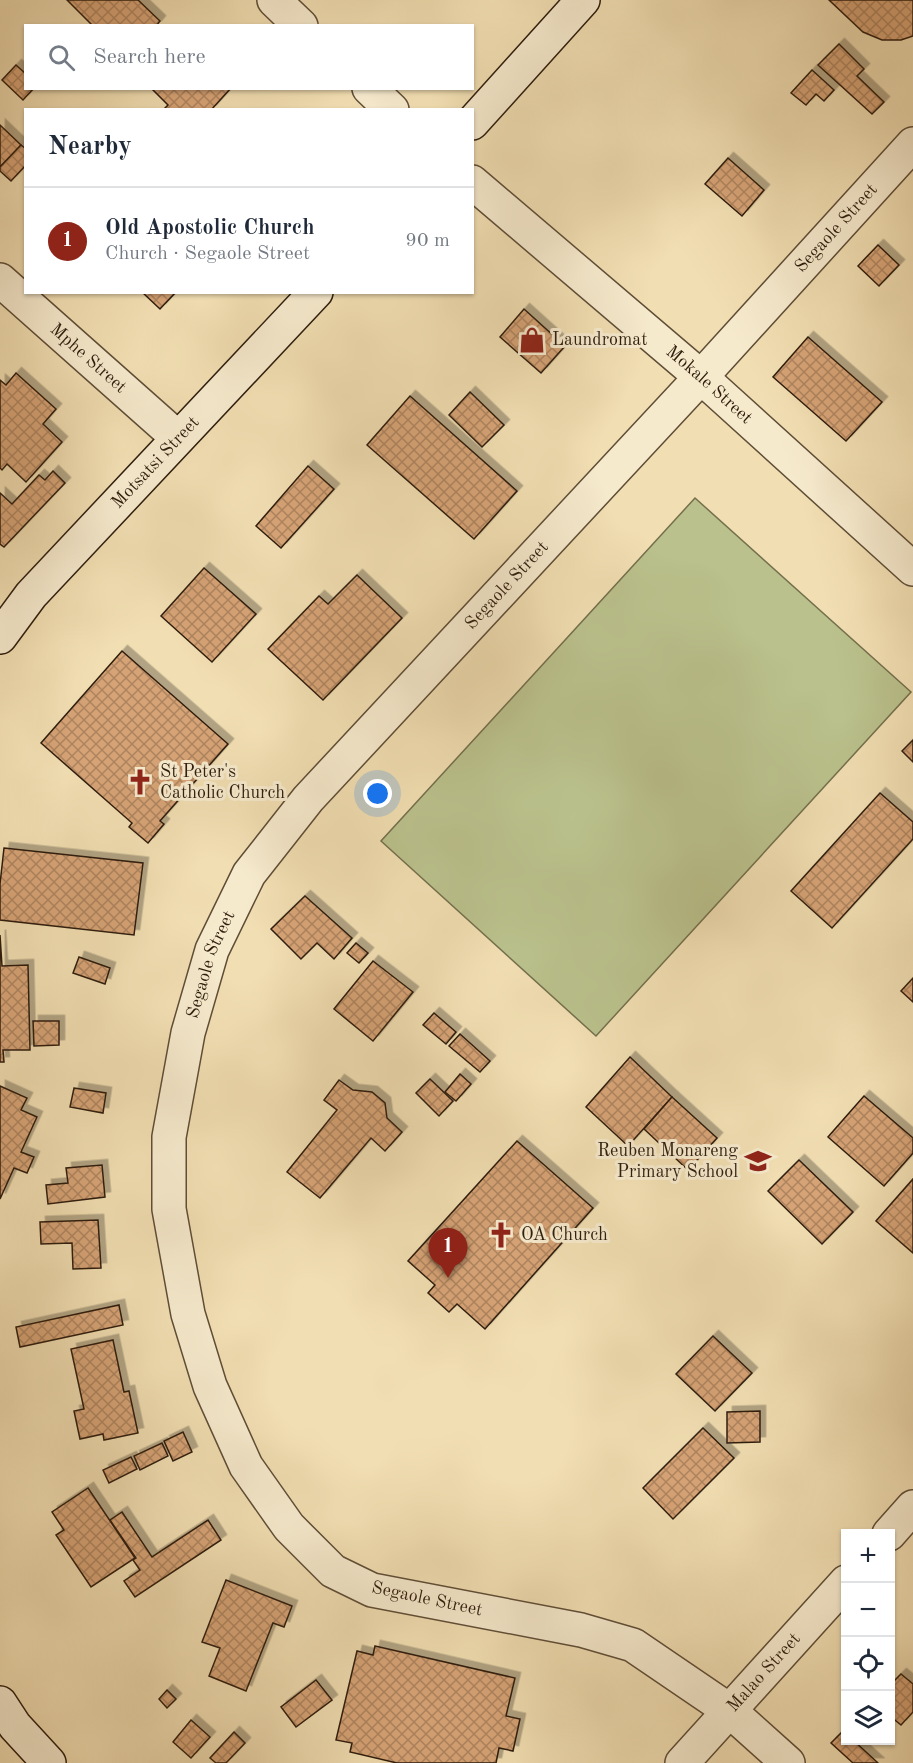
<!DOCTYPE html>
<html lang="en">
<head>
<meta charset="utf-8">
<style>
	body { margin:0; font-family:"Old Standard TT",serif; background:#f2f2f3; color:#1f2937 }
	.controls { position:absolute; right:18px; bottom:18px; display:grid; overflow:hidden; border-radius:0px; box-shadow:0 2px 4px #0004 }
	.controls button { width:54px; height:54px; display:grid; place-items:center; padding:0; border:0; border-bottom:2px solid #e0e1e3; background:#fff; color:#1f2937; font:30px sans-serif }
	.you { position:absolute; left:378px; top:794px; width:21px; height:21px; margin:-15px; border:4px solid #fff; border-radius:50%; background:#1a73e8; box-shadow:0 0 0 9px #1a73e833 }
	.badge { display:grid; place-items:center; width:39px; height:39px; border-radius:50%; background:#8f2418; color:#fff; font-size:20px; font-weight:700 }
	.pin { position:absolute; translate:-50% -50px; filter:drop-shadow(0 2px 3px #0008) }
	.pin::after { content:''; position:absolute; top:32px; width:21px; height:18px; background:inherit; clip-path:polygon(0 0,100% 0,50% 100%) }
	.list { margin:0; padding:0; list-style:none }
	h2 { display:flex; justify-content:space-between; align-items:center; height:78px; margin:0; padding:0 24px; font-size:26px }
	h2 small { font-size:20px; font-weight:400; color:#747a83 }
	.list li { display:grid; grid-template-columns:39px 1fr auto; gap:18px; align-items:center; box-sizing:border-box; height:108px; padding:0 24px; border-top:2px solid #e0e1e3 }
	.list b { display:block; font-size:22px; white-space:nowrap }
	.list p { margin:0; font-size:20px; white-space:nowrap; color:#747a83 }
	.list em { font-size:20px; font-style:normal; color:#747a83 }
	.icon { flex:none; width:33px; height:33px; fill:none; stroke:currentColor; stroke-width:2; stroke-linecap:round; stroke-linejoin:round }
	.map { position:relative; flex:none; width:913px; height:1763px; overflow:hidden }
	.search { position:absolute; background:#fff; box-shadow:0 2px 4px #0004; left:24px; top:24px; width:450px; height:66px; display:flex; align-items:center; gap:15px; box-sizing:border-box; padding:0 21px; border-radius:0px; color:#747a83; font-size:22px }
	.panel { position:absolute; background:#fff; box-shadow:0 2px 4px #0004; left:24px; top:108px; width:450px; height:186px; border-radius:0px }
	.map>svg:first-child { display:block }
	.pitch { fill:#bac18c; stroke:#746f4d; stroke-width:1.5 }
	.building { fill:url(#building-cross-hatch); stroke:#2e1d0e; stroke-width:1.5; filter:url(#shadow) }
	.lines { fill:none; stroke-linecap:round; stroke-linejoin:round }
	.street-casing { stroke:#5f4d37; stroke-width:36 }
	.secondary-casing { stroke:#2e1d0e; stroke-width:36 }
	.street { stroke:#f6eacd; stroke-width:33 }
	.secondary { stroke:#f6eacd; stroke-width:33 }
	.labels { text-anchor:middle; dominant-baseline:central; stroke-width:6; stroke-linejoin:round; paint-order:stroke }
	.street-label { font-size:18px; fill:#2e1d0e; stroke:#f6eacd }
	.poi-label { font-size:18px; fill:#2e1d0e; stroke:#f6eacd; text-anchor:start }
</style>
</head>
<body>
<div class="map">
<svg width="913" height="1763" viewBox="0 0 913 1763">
	<defs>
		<pattern id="building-cross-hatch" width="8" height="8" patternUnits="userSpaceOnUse" patternTransform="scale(1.5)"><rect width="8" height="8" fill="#d6a376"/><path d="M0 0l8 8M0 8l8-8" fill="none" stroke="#ae845f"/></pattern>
		<filter id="shadow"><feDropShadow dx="5.5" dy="-5.5" stdDeviation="0" flood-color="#0004"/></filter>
	</defs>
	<rect width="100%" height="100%" fill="#f1deb2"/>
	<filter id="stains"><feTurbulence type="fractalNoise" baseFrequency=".00333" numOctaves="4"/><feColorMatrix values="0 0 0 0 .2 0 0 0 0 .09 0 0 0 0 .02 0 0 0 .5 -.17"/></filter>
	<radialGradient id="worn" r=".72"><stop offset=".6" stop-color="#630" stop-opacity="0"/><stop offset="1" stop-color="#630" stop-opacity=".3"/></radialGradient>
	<polygon class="pitch" points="695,498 911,692 596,1036 381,841"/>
	<g class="building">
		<polygon points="67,0 138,0 160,21 156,26 93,26"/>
		<polygon points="829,0 913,0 913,36 901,40 882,40 863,32"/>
		<polygon points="839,44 864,69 857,76 884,102 872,114 818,65"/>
		<polygon points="16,65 26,74 26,88 34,88 23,100 2,80"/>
		<polygon points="812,70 834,90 824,101 816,94 806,105 791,93"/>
		<polygon points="151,88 231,88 211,110 167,110 165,108 168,105"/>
		<polygon points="0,125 21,145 0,167"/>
		<polygon points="21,145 26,149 26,165 11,181 0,171 0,167"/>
		<polygon points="728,158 764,190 742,216 705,184"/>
		<polygon points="878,245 899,265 879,286 858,266"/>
		<polygon points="142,292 176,292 160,309"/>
		<polygon points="524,309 565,346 541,373 500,337"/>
		<polygon points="808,337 882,402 846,441 773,377"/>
		<polygon points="16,373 56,409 43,424 62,442 26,482 7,464 2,470 0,468 0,380 6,385"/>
		<polygon points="470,392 504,425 482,447 449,415"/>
		<polygon points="410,396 517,491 474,539 367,445"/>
		<polygon points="308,466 334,489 281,548 256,526"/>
		<polygon points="53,471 65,483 4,547 0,544 0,493 12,504 39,475 45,480"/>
		<polygon points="204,568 256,614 212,662 161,616"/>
		<polygon points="357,575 402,618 323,700 268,649 319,596 328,604"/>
		<polygon points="122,651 228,744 160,821 164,824 148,843 129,827 132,823 41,743"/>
		<polygon points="913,740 913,762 902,751"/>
		<polygon points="880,793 913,822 913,839 832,928 791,891"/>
		<polygon points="4,848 143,863 134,935 0,920 0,884"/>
		<polygon points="305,896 352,938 334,959 317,943 301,959 271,929"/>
		<polygon points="0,935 2,966 28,965 30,1050 3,1050 4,1062 0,1062"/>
		<polygon points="356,943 368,953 359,963 347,953"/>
		<polygon points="79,957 110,968 105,984 73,973"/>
		<polygon points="373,961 413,992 373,1041 334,1009"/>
		<polygon points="913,978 913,1002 901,991"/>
		<polygon points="434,1013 456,1032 446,1044 423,1025"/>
		<polygon points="33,1021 59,1021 59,1045 34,1046"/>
		<polygon points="460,1034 490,1061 480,1072 449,1046"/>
		<polygon points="630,1057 672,1097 628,1146 586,1107"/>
		<polygon points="460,1074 471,1084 456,1101 445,1092"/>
		<polygon points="430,1079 453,1101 439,1116 416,1093"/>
		<polygon points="339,1080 353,1090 372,1092 385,1103 387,1118 402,1132 385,1151 371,1138 320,1198 287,1172 337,1110 324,1100"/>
		<polygon points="0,1086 27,1098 21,1110 37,1117 21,1152 34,1157 27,1173 14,1168 0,1199"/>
		<polygon points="74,1088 106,1093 103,1113 70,1107"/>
		<polygon points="864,1096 913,1138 913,1153 884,1186 828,1137"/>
		<polygon points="672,1097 717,1138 688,1170 644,1129"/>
		<polygon points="517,1141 593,1208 485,1329 457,1304 449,1312 428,1293 435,1285 408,1261"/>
		<polygon points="799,1160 853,1212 822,1244 768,1191"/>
		<polygon points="102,1165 105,1197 48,1204 46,1185 68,1183 66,1168"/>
		<polygon points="913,1179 913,1253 876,1221"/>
		<polygon points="98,1220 101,1268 73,1269 72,1243 41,1244 40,1222"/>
		<polygon points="119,1305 123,1325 20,1347 16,1327"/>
		<polygon points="713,1336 752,1373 715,1411 676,1374"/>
		<polygon points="113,1340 124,1392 129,1391 138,1433 104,1440 103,1434 80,1439 74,1411 84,1409 71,1349"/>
		<polygon points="760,1411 760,1442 727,1443 727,1412"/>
		<polygon points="703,1428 734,1458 673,1519 643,1488"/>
		<polygon points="183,1432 192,1452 173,1461 164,1441"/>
		<polygon points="162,1443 168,1456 140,1470 134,1456"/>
		<polygon points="131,1457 137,1469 109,1483 103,1470"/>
		<polygon points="88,1488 135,1558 91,1587 56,1535 64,1530 52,1512"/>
		<polygon points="122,1512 152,1557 208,1520 221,1540 135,1597 124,1581 140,1570 133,1560 136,1558 110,1520"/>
		<polygon points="226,1580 292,1606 284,1627 273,1623 246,1691 209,1676 220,1648 202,1642"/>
		<polygon points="375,1646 515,1678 506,1716 520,1719 513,1751 499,1748 496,1763 397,1763 350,1752 352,1743 336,1740 357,1651 373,1655"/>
		<polygon points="901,1674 913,1684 913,1712 901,1725 890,1716 890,1685"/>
		<polygon points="316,1680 332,1700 296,1727 281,1707"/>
		<polygon points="167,1690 176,1699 167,1708 159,1699"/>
		<polygon points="191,1720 210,1737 191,1758 173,1742"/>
		<polygon points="843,1731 846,1734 846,1740 853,1740 878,1763 853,1763 831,1743"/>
		<polygon points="234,1732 245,1743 226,1763 216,1763 210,1758"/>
	</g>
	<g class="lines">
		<g class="street-casing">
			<g id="street">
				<polyline points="274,0 301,26"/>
				<polyline points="369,88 392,110"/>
				<path id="s1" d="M472,182L701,377L913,569"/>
				<path id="s2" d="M0,280L178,438"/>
				<polyline points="889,1534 913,1507"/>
				<path id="s3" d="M682,1763L846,1582"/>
				<path id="s4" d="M788,1763L730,1711L633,1645L581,1630L372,1590L333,1571L289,1527L246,1466L210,1386L188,1314L169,1209V1137L188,1033L212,950L249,874L308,799L701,377L913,144"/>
			</g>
		</g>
		<g class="secondary-casing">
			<g id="secondary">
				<polyline points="472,123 583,0"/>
				<path id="s5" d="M0,637L31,595L316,292"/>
				<polyline points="0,1703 15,1726 49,1763"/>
			</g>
		</g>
		<use href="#street" class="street"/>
		<use href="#secondary" class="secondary"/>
	</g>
	<defs>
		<g id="shop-bare" transform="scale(2.07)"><path d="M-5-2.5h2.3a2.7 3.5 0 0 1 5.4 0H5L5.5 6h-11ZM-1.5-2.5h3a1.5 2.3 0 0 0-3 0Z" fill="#8f2418" stroke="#f6eacd" stroke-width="2.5" paint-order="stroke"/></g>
		<g id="church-bare" transform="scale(2.07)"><path d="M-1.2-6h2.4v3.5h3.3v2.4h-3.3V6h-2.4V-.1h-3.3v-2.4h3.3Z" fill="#8f2418" stroke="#f6eacd" stroke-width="2.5" paint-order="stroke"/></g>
		<g id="school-bare" transform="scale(2.07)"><path d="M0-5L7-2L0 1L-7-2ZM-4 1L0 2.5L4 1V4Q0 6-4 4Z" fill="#8f2418" stroke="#f6eacd" stroke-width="2.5" paint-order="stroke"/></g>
	</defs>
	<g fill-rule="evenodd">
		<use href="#shop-bare" x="532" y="340"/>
		<use href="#church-bare" x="140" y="782"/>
		<use href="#school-bare" x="758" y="1161"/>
		<use href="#church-bare" x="501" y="1235"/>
	</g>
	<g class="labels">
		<g class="street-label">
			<text stroke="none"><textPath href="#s4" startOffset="2134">Segaole Street</textPath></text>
			<text stroke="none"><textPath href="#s2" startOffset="118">Mphe Street</textPath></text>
			<text stroke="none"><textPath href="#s1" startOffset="312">Mokale Street</textPath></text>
			<text stroke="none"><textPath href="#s5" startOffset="234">Motsatsi Street</textPath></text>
			<text stroke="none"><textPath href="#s4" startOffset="1648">Segaole Street</textPath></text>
			<text stroke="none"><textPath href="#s4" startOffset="1162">Segaole Street</textPath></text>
			<text transform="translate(427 1599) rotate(12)">Segaole Street</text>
			<text stroke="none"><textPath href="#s3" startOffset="122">Malao Street</textPath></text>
		</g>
		<g class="poi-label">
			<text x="552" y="340">Laundromat</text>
			<text x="160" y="772">St Peter's<tspan x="160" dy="21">Catholic Church</tspan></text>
			<text x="738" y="1151" text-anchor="end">Reuben Monareng<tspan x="738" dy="21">Primary School</tspan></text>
			<text x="521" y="1235">OA Church</text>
		</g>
	</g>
	<rect width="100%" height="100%" filter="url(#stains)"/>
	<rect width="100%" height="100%" fill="url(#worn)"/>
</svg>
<div class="controls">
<button>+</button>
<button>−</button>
<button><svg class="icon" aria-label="locate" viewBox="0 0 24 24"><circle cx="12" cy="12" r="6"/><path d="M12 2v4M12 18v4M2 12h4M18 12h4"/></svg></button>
<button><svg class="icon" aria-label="layers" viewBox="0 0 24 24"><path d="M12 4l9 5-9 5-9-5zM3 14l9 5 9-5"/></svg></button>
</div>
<div class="you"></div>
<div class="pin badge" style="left:448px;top:1278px">1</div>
<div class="search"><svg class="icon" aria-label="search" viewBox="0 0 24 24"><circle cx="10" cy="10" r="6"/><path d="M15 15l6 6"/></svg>Search here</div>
<section class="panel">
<h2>Nearby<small></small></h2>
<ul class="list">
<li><span class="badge">1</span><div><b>Old Apostolic Church</b><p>Church · Segaole Street</p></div><em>90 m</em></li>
</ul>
</section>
</div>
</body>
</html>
